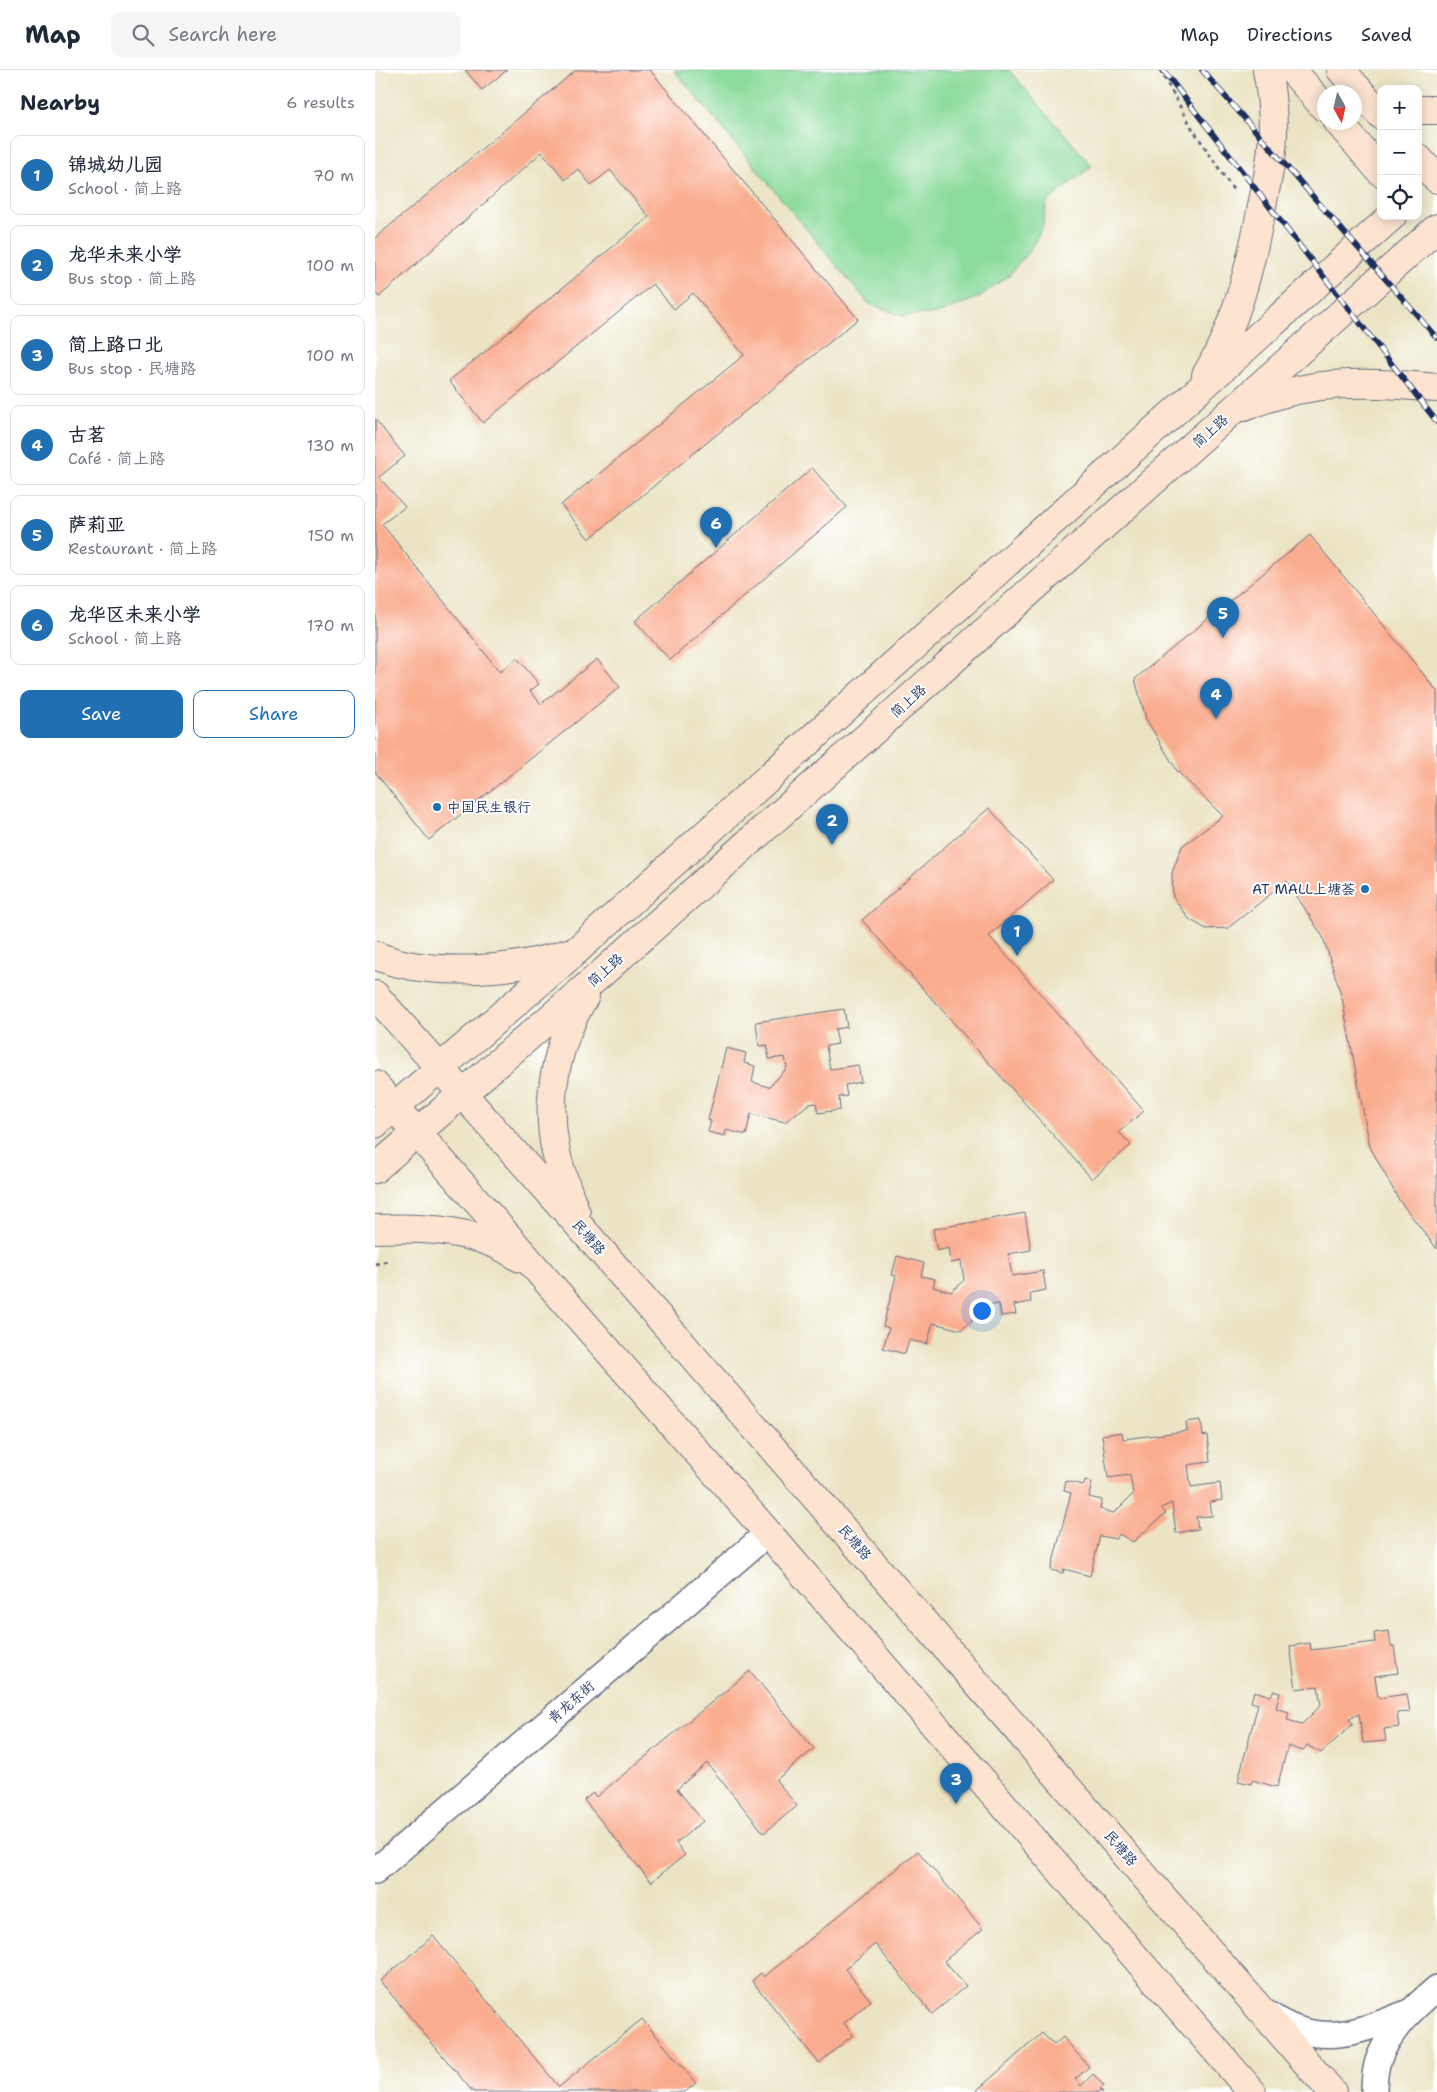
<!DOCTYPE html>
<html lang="en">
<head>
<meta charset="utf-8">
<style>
	body { margin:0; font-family:"Shantell Sans","LXGW WenKai TC",sans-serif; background:#f6f6f7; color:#1f2937 }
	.controls { position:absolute; right:15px; top:15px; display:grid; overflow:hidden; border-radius:10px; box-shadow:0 2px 12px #0003 }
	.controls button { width:45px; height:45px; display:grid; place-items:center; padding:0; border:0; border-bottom:1px solid #e0e1e3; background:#fff; color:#1f2937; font:25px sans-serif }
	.compass { position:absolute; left:942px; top:15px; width:45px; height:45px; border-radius:50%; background:#fff; box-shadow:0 2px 12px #0003; rotate:172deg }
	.you { position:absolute; left:606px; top:1240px; width:18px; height:18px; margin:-12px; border:4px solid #fff; border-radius:50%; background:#1a73e8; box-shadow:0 0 0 8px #1a73e833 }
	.badge { display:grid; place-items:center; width:32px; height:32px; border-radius:50%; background:#1f6fb2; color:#fff; font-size:16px; font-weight:700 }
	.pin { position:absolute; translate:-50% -41px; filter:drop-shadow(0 1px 2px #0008) }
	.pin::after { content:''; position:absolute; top:26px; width:18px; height:15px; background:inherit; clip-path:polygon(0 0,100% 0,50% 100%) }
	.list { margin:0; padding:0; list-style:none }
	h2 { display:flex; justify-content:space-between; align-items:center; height:65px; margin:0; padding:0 20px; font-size:21px }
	h2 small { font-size:16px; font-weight:400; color:#747a83 }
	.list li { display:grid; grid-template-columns:32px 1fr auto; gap:15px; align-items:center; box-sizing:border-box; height:80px; margin:0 10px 10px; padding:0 10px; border:1px solid #e0e1e3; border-radius:10px }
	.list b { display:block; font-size:19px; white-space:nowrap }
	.list p { margin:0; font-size:16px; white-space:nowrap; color:#747a83 }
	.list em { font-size:16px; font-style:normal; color:#747a83 }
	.actions { display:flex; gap:10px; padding:15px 20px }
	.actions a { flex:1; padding:11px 0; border:1px solid #1f6fb2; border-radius:10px; text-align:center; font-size:18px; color:#1f6fb2 }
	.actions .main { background:#1f6fb2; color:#fff }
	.icon { flex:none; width:28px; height:28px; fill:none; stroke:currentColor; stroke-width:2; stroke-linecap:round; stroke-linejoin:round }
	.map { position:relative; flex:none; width:1062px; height:2022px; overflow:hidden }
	header { display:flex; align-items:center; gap:30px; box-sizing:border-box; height:70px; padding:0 25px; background:#fff; border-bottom:1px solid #e0e1e3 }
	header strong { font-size:24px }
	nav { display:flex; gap:28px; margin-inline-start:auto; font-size:18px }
	.search { width:350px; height:45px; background:#f6f6f7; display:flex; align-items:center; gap:12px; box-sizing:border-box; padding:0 18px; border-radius:10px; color:#747a83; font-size:19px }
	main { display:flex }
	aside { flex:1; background:#fff }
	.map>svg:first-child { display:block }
	.green { fill:#8cdc9c; stroke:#54867d }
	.building { fill:#faac8e }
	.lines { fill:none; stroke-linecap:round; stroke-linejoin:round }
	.street-casing { stroke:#646e82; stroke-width:28 }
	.secondary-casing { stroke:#646e82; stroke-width:30 }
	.path { stroke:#646e82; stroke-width:3; stroke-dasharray:4 4; stroke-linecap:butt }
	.street { stroke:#fff; stroke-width:25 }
	.secondary { stroke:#fde4d1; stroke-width:28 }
	.rail-casing { stroke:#1b2f5e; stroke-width:5.5 }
	.rail { stroke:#fff; stroke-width:4; stroke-dasharray:11; stroke-linecap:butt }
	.poi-dot { fill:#1f6fb2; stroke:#fff; stroke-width:2 }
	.labels { text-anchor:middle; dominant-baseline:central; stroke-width:4; stroke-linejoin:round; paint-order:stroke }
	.street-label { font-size:14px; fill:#1b2f5e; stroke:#fff }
	.poi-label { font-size:14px; fill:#1b2f5e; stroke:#fff; text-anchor:start }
</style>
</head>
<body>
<header>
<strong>Map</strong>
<div class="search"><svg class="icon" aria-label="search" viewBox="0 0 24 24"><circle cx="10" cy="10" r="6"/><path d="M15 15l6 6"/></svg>Search here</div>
<nav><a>Map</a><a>Directions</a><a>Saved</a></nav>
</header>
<main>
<aside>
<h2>Nearby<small>6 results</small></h2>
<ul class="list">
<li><span class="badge">1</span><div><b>锦城幼儿园</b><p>School · 简上路</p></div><em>70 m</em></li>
<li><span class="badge">2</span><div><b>龙华未来小学</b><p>Bus stop · 简上路</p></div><em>100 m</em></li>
<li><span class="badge">3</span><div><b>简上路口北</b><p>Bus stop · 民塘路</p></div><em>100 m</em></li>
<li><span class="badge">4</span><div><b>古茗</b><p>Café · 简上路</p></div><em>130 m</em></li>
<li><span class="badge">5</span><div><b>萨莉亚</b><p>Restaurant · 简上路</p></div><em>150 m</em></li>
<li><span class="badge">6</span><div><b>龙华区未来小学</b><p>School · 简上路</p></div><em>170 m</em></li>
</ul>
<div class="actions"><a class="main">Save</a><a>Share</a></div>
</aside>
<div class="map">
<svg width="1062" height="2022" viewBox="0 0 1062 2022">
	<rect width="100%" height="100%" fill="#fff"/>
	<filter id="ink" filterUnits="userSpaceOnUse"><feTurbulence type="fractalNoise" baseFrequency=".02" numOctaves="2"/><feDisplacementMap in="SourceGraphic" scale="10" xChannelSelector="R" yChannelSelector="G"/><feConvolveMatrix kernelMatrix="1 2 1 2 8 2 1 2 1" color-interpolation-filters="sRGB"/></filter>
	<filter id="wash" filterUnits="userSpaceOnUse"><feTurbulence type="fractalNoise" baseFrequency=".0096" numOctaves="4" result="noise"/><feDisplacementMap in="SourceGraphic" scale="20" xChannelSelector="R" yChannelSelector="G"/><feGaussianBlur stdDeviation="1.12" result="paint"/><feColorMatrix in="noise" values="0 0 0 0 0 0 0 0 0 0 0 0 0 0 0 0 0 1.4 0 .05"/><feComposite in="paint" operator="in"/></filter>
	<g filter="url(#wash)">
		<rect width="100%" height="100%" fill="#ebe4c4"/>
		<polygon class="green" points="299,0 634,0 717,96 672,132 667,158 655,180 633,206 604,227 565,243 528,246 493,233"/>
		<g id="blocks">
			<g class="building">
				<polygon points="90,0 132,0 107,20"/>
				<polygon points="201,0 275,0 483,249 214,469 186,435 369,285 318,223 299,239 278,214 108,353 74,311 274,147 235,100 216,115 203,99 190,110 167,82 4,227 0,223 0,168"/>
				<polygon points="0,349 30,386 4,407 30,437 7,454 125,602 142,588 164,614 155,621 166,634 222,589 245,617 54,770 0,702"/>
				<polygon points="437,398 472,437 295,590 260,551"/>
				<polygon points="935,465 1062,621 1062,1179 1024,1130 995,1077 967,928 948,867 912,811 853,858 831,859 814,849 798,827 797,803 807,776 848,746 802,701 771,649 760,609"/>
				<polygon points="614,738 678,810 614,866 769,1041 744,1062 756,1075 717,1109 487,850"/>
				<polygon points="469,939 472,957 460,959 463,974 451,976 455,999 483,995 486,1012 470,1015 472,1026 464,1027 465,1040 443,1043 441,1033 434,1034 410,1052 376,1044 371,1065 351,1060 350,1066 333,1062 336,1051 333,1050 351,978 371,983 369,993 380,996 377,1012 394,1017 412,998 410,987 394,989 392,975 384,976 381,952"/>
				<polygon points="650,1143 656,1180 633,1184 637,1206 668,1201 671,1220 655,1223 656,1232 639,1235 641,1244 626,1246 624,1234 616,1235 586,1260 558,1253 552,1274 534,1270 530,1284 508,1278 514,1258 508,1256 521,1206 517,1205 522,1186 549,1193 546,1206 560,1209 558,1217 576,1222 589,1210 586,1191 576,1193 574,1178 562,1181 558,1159"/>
				<polygon points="826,1350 828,1366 832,1365 835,1392 813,1395 816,1417 845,1413 847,1430 835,1432 837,1446 821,1447 823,1459 801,1463 797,1433 786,1438 791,1443 758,1472 744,1464 741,1469 725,1466 715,1506 689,1499 688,1503 676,1500 696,1423 689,1421 691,1411 709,1415 710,1410 717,1412 714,1427 727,1430 725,1439 739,1443 758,1424 755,1405 733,1408 727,1365 747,1362 748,1369 812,1361 811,1352"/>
				<polygon points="1014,1561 1016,1576 1019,1576 1023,1603 1000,1606 1003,1628 1032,1624 1035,1642 1022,1643 1024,1657 1009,1659 1011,1671 988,1673 984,1644 974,1649 978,1654 946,1683 932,1675 928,1681 913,1676 902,1717 877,1710 876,1714 863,1711 883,1634 876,1632 879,1621 896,1626 898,1621 905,1623 901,1638 914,1642 912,1650 927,1654 946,1635 943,1616 921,1619 915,1576 935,1573 936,1580 1000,1572 999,1563"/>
				<polygon points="375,1601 439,1679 401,1710 422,1736 389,1763 332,1693 302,1719 328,1751 301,1773 310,1785 276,1812 209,1730 218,1723 221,1727"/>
				<polygon points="543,1781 608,1859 569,1891 591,1916 557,1944 500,1874 470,1899 496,1931 469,1953 478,1965 444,1993 377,1911 386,1903 389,1907"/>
				<polygon points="58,1866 184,2017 267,1949 321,2013 310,2022 98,2022 5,1911"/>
				<polygon points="667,1963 679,1975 688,1967 714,1997 700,2009 706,2016 718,2004 729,2016 725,2019 728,2022 600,2022"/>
			</g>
		</g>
	</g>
	<g filter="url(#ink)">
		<use href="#blocks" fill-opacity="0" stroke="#646e82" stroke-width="1"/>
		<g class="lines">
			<g class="street-casing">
				<g id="street">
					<polyline points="0,1801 393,1463"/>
					<path d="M893,1944C942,1979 983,1963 1034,1942"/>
					<path d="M999,2022C999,2012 1000,2000 1003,1991C1014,1960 1038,1938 1062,1918"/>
				</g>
			</g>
			<g class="secondary-casing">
				<g id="secondary">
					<polyline points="917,0 949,37"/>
					<polyline points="966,0 1006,45"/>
					<polyline points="1043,40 1062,40"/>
					<polyline points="963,52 1006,102"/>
					<polyline points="1043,88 1062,109"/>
					<path d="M831,305C862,254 876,193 887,136C892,111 898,86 898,61C898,40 896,20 892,0"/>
					<path d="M869,337C934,309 993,311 1062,318"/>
					<path d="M0,885C52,908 141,901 193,883"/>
					<polyline points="0,925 215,1168 957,2022"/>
					<polyline points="0,1015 393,1463 877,2022"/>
					<polyline points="0,1054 202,880 1017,146"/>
					<polyline points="0,1099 226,904 1062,158"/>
					<path d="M201,1143C193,1121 184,1100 180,1077C170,1026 183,969 210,926"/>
					<path d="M0,1159C48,1157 105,1159 145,1188"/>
				</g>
			</g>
			<g class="path">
				<polyline points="785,0 817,58 859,121"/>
				<polyline points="0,1194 12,1191"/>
			</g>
			<use href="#street" class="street"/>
			<use href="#secondary" class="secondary"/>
			<g class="rail-casing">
				<g id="rail">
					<polyline points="788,0 1062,352"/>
					<polyline points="827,0 1062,268"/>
				</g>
			</g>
			<use href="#rail" class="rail"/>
		</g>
	</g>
	<g class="poi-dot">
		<circle cx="62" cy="737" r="5"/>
		<circle cx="990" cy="819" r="5"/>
	</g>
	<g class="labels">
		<g class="street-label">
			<text transform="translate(835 361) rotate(-42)">简上路</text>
			<text transform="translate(533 631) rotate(-42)">简上路</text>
			<text transform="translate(230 900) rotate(-42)">简上路</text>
			<text transform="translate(214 1167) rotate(49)">民塘路</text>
			<text transform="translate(480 1472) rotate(49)">民塘路</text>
			<text transform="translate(196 1632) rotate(-41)">青龙东街</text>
			<text transform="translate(746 1778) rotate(49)">民塘路</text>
		</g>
		<g class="poi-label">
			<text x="72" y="737">中国民生银行</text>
			<text x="980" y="819" text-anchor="end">AT MALL上塘荟</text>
		</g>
	</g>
</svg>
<div class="controls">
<button>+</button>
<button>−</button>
<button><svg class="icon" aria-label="locate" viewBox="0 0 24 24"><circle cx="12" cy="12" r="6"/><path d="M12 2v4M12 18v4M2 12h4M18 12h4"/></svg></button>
</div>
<svg class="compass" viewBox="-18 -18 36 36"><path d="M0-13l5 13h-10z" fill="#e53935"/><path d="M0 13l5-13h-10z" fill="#747a83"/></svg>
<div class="you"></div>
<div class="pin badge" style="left:642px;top:886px">1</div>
<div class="pin badge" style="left:457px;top:775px">2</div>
<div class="pin badge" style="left:581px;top:1734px">3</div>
<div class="pin badge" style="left:841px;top:649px">4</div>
<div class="pin badge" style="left:848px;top:568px">5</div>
<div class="pin badge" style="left:341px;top:478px">6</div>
</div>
</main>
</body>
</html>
